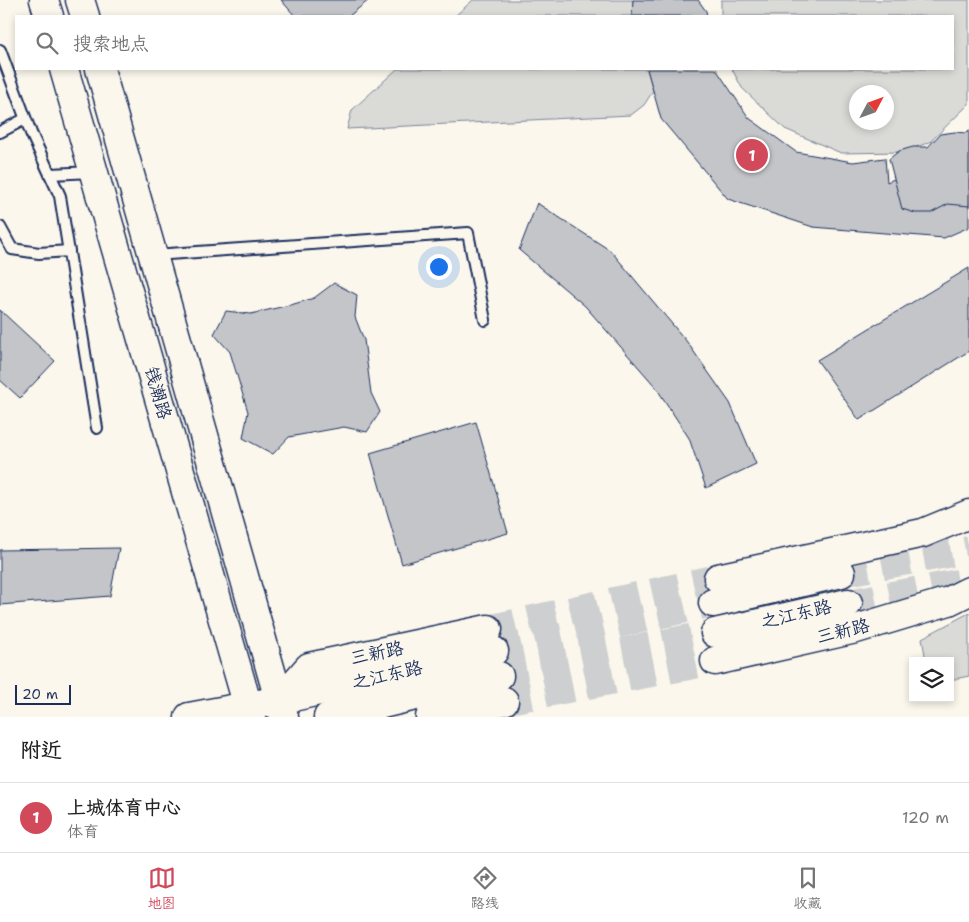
<!DOCTYPE html>
<html lang="zh">
<head>
<meta charset="utf-8">
<style>
	body { margin:0; font-family:"Shantell Sans","LXGW WenKai TC",sans-serif; background:#f2f2f2; color:#222 }
	.controls { position:absolute; right:15px; bottom:15px; display:grid; overflow:hidden; border-radius:0px; box-shadow:0 2px 8px #0003 }
	.controls button { width:45px; height:45px; display:grid; place-items:center; padding:0; border:0; border-bottom:1px solid #e0e0e0; background:#fff; color:#222; font:25px sans-serif }
	.compass { position:absolute; left:849px; top:85px; width:45px; height:45px; border-radius:50%; background:#fff; box-shadow:0 2px 8px #0003; rotate:49deg }
	.scale { position:absolute; left:15px; bottom:12px; width:56px; box-sizing:border-box; padding-left:5px; border:2px solid #1b2f5e; border-top:0; font-size:14px; line-height:18px; white-space:nowrap; color:#1b2f5e; -webkit-text-stroke:4px #fbf7ec; paint-order:stroke }
	.you { position:absolute; left:438px; top:266px; width:18px; height:18px; margin:-12px; border:4px solid #fff; border-radius:50%; background:#1a73e8; box-shadow:0 0 0 8px #1a73e833 }
	.badge { display:grid; place-items:center; width:32px; height:32px; border-radius:50%; background:#d1495b; color:#fff; font-size:16px; font-weight:700 }
	.pin { position:absolute; translate:-50% -50%; border:2px solid #fff; box-shadow:0 1px 5px #0006 }
	.list { margin:0; padding:0; list-style:none }
	h2 { display:flex; justify-content:space-between; align-items:center; height:65px; margin:0; padding:0 20px; font-size:21px }
	h2 small { font-size:16px; font-weight:400; color:#767676 }
	.list li { display:grid; grid-template-columns:32px 1fr auto; gap:15px; align-items:center; box-sizing:border-box; height:70px; padding:0 20px; border-top:1px solid #e0e0e0 }
	.list b { display:block; font-size:19px; white-space:nowrap }
	.list p { margin:0; font-size:16px; white-space:nowrap; color:#767676 }
	.list em { font-size:16px; font-style:normal; color:#767676 }
	.icon { flex:none; width:28px; height:28px; fill:none; stroke:currentColor; stroke-width:2; stroke-linecap:round; stroke-linejoin:round }
	.map { position:relative; flex:none; width:969px; height:717px; overflow:hidden }
	.search { position:absolute; background:#fff; box-shadow:0 2px 8px #0003; left:15px; right:15px; top:15px; height:55px; display:flex; align-items:center; gap:12px; box-sizing:border-box; padding:0 18px; border-radius:0px; color:#767676; font-size:19px }
	.sheet { height:135px; background:#fff }
	nav { display:flex; justify-content:space-around; align-items:center; box-sizing:border-box; height:70px; border-top:1px solid #e0e0e0; background:#fff; font-size:14px; color:#767676 }
	nav a { display:grid; justify-items:center; gap:2px }
	nav .on { color:#d1495b }
	.map>svg:first-child { display:block }
	.green { fill:#dadad7; stroke:#7a849a; fill-rule:evenodd }
	.building { fill:#c3c5c9; stroke:#1b2f5e }
	.lines { fill:none; stroke-linecap:round; stroke-linejoin:round }
	.secondary-tunnel { stroke:#cecfd0; stroke-width:28; stroke-dasharray:28 14; stroke-linecap:butt }
	.primary-tunnel { stroke:#cecfd0; stroke-width:28; stroke-dasharray:28 14; stroke-linecap:butt }
	.service-casing { stroke:#1b2f5e; stroke-width:14 }
	.secondary-casing { stroke:#1b2f5e; stroke-width:31 }
	.primary-casing { stroke:#1b2f5e; stroke-width:31 }
	.service { stroke:#fbf7ec; stroke-width:10 }
	.secondary { stroke:#fbf7ec; stroke-width:28 }
	.primary { stroke:#fbf7ec; stroke-width:28 }
	.labels { text-anchor:middle; dominant-baseline:central; stroke-width:5; stroke-linejoin:round; paint-order:stroke }
	.street-label { font-size:18px; fill:#1b2f5e; stroke:#fbf7ec }
</style>
</head>
<body>
<div class="map">
<svg width="969" height="717" viewBox="0 0 969 717">
	<rect width="100%" height="100%" fill="#fbf7ec"/>
	<filter id="ink" filterUnits="userSpaceOnUse"><feTurbulence type="fractalNoise" baseFrequency=".02" numOctaves="2"/><feDisplacementMap in="SourceGraphic" scale="10" xChannelSelector="R" yChannelSelector="G"/><feConvolveMatrix kernelMatrix="1 2 1 2 8 2 1 2 1" color-interpolation-filters="sRGB"/></filter>
	<g filter="url(#ink)">
		<g class="green">
			<polygon points="473,0 633,0 632,16 455,16"/>
			<path d="M721,0H969V104L930,142L903,152L841,153L785,129L742,88L732,69H953V16H721ZM856,92H886V122H856Z"/>
			<polygon points="397,69 647,69 653,91 644,105 631,115 347,129 352,110"/>
			<polygon points="969,613 969,676 950,680 950,661 926,661 922,638"/>
		</g>
		<g class="building">
			<polygon points="281,0 369,0 349,16 295,16"/>
			<polygon points="633,0 698,0 706,11 707,16 632,16"/>
			<polygon points="647,69 716,69 749,118 796,152 853,162 885,158 887,182 935,162 969,140 969,227 944,238 813,227 728,199 661,119"/>
			<polygon points="969,130 969,206 948,204 931,213 915,213 902,209 889,159 899,151 913,147 928,147 940,134 955,132 966,133"/>
			<polygon points="537,203 611,251 687,342 730,403 756,464 706,488 689,438 655,386 585,306 519,250"/>
			<polygon points="969,268 969,351 859,420 817,360"/>
			<polygon points="334,283 357,295 355,317 364,340 371,393 380,412 367,432 344,427 289,437 273,454 243,438 248,412 230,352 214,334 226,311 251,314 294,304 314,298"/>
			<polygon points="0,310 55,361 20,398 0,380"/>
			<polygon points="476,422 508,533 402,564 370,453"/>
			<polygon points="119,548 110,596 0,605 0,550"/>
		</g>
		<g class="lines">
			<g class="secondary-tunnel">
				<polyline points="488,629 718,578"/>
				<polyline points="504,701 715,661"/>
			</g>
			<g class="primary-tunnel">
				<polyline points="841,573 969,550"/>
				<polyline points="848,603 969,581"/>
				<polyline points="494,651 713,603"/>
				<polyline points="499,676 715,633"/>
			</g>
			<g class="service-casing">
				<g id="service">
					<polyline points="0,50 31,133 60,196 97,428"/>
					<polyline points="0,132 25,119"/>
					<polyline points="50,174 93,172"/>
					<polyline points="0,227 12,249 39,253 69,251"/>
					<polyline points="154,255 468,233 485,320"/>
				</g>
			</g>
			<g class="secondary-casing">
				<g id="secondary">
					<polyline points="44,0 49,16"/>
					<polyline points="80,0 85,16"/>
					<polyline points="64,69 251,717"/>
					<polyline points="100,69 284,717"/>
					<polyline points="718,578 923,533 969,514"/>
					<polyline points="715,661 856,629 949,601 969,591"/>
					<polyline points="280,700 309,667 488,629"/>
					<polyline points="430,717 504,701"/>
				</g>
			</g>
			<g class="primary-casing">
				<g id="primary">
					<polyline points="713,603 841,573"/>
					<polyline points="715,633 848,603"/>
					<polyline points="189,717 280,700 494,651"/>
					<polyline points="328,717 499,676"/>
				</g>
			</g>
			<use href="#service" class="service"/>
			<use href="#secondary" class="secondary"/>
			<use href="#primary" class="primary"/>
		</g>
	</g>
	<g class="labels">
		<g class="street-label">
			<text transform="translate(158 393) rotate(74)">钱潮路</text>
			<text transform="translate(796 614) rotate(-13)">之江东路</text>
			<text transform="translate(843 631) rotate(-14)">三新路</text>
			<text transform="translate(377 653) rotate(-12)">三新路</text>
			<text transform="translate(387 675) rotate(-13)">之江东路</text>
		</g>
	</g>
</svg>
<div class="controls">
<button><svg class="icon" aria-label="layers" viewBox="0 0 24 24"><path d="M12 4l9 5-9 5-9-5zM3 14l9 5 9-5"/></svg></button>
</div>
<svg class="compass" viewBox="-18 -18 36 36"><path d="M0-13l5 13h-10z" fill="#e53935"/><path d="M0 13l5-13h-10z" fill="#767676"/></svg>
<div class="scale">20 m</div>
<div class="you"></div>
<div class="pin badge" style="left:752px;top:155px">1</div>
<div class="search"><svg class="icon" aria-label="search" viewBox="0 0 24 24"><circle cx="10" cy="10" r="6"/><path d="M15 15l6 6"/></svg>搜索地点</div>
</div>
<section class="sheet">
<h2>附近<small></small></h2>
<ul class="list">
<li><span class="badge">1</span><div><b>上城体育中心</b><p>体育</p></div><em>120 m</em></li>
</ul>
</section>
<nav>
<a class="on"><svg class="icon" aria-label="map" viewBox="0 0 24 24"><path d="M3 6l6-2 6 2 6-2v14l-6 2-6-2-6 2zM9 4v14M15 6v14"/></svg>地图</a>
<a><svg class="icon" aria-label="directions" viewBox="0 0 24 24"><path d="M12 3l9 9-9 9-9-9zM9 14v-3h6M13 9l2 2-2 2"/></svg>路线</a>
<a><svg class="icon" aria-label="saved" viewBox="0 0 24 24"><path d="M7 4h10v16l-5-4-5 4z"/></svg>收藏</a>
</nav>
</body>
</html>
